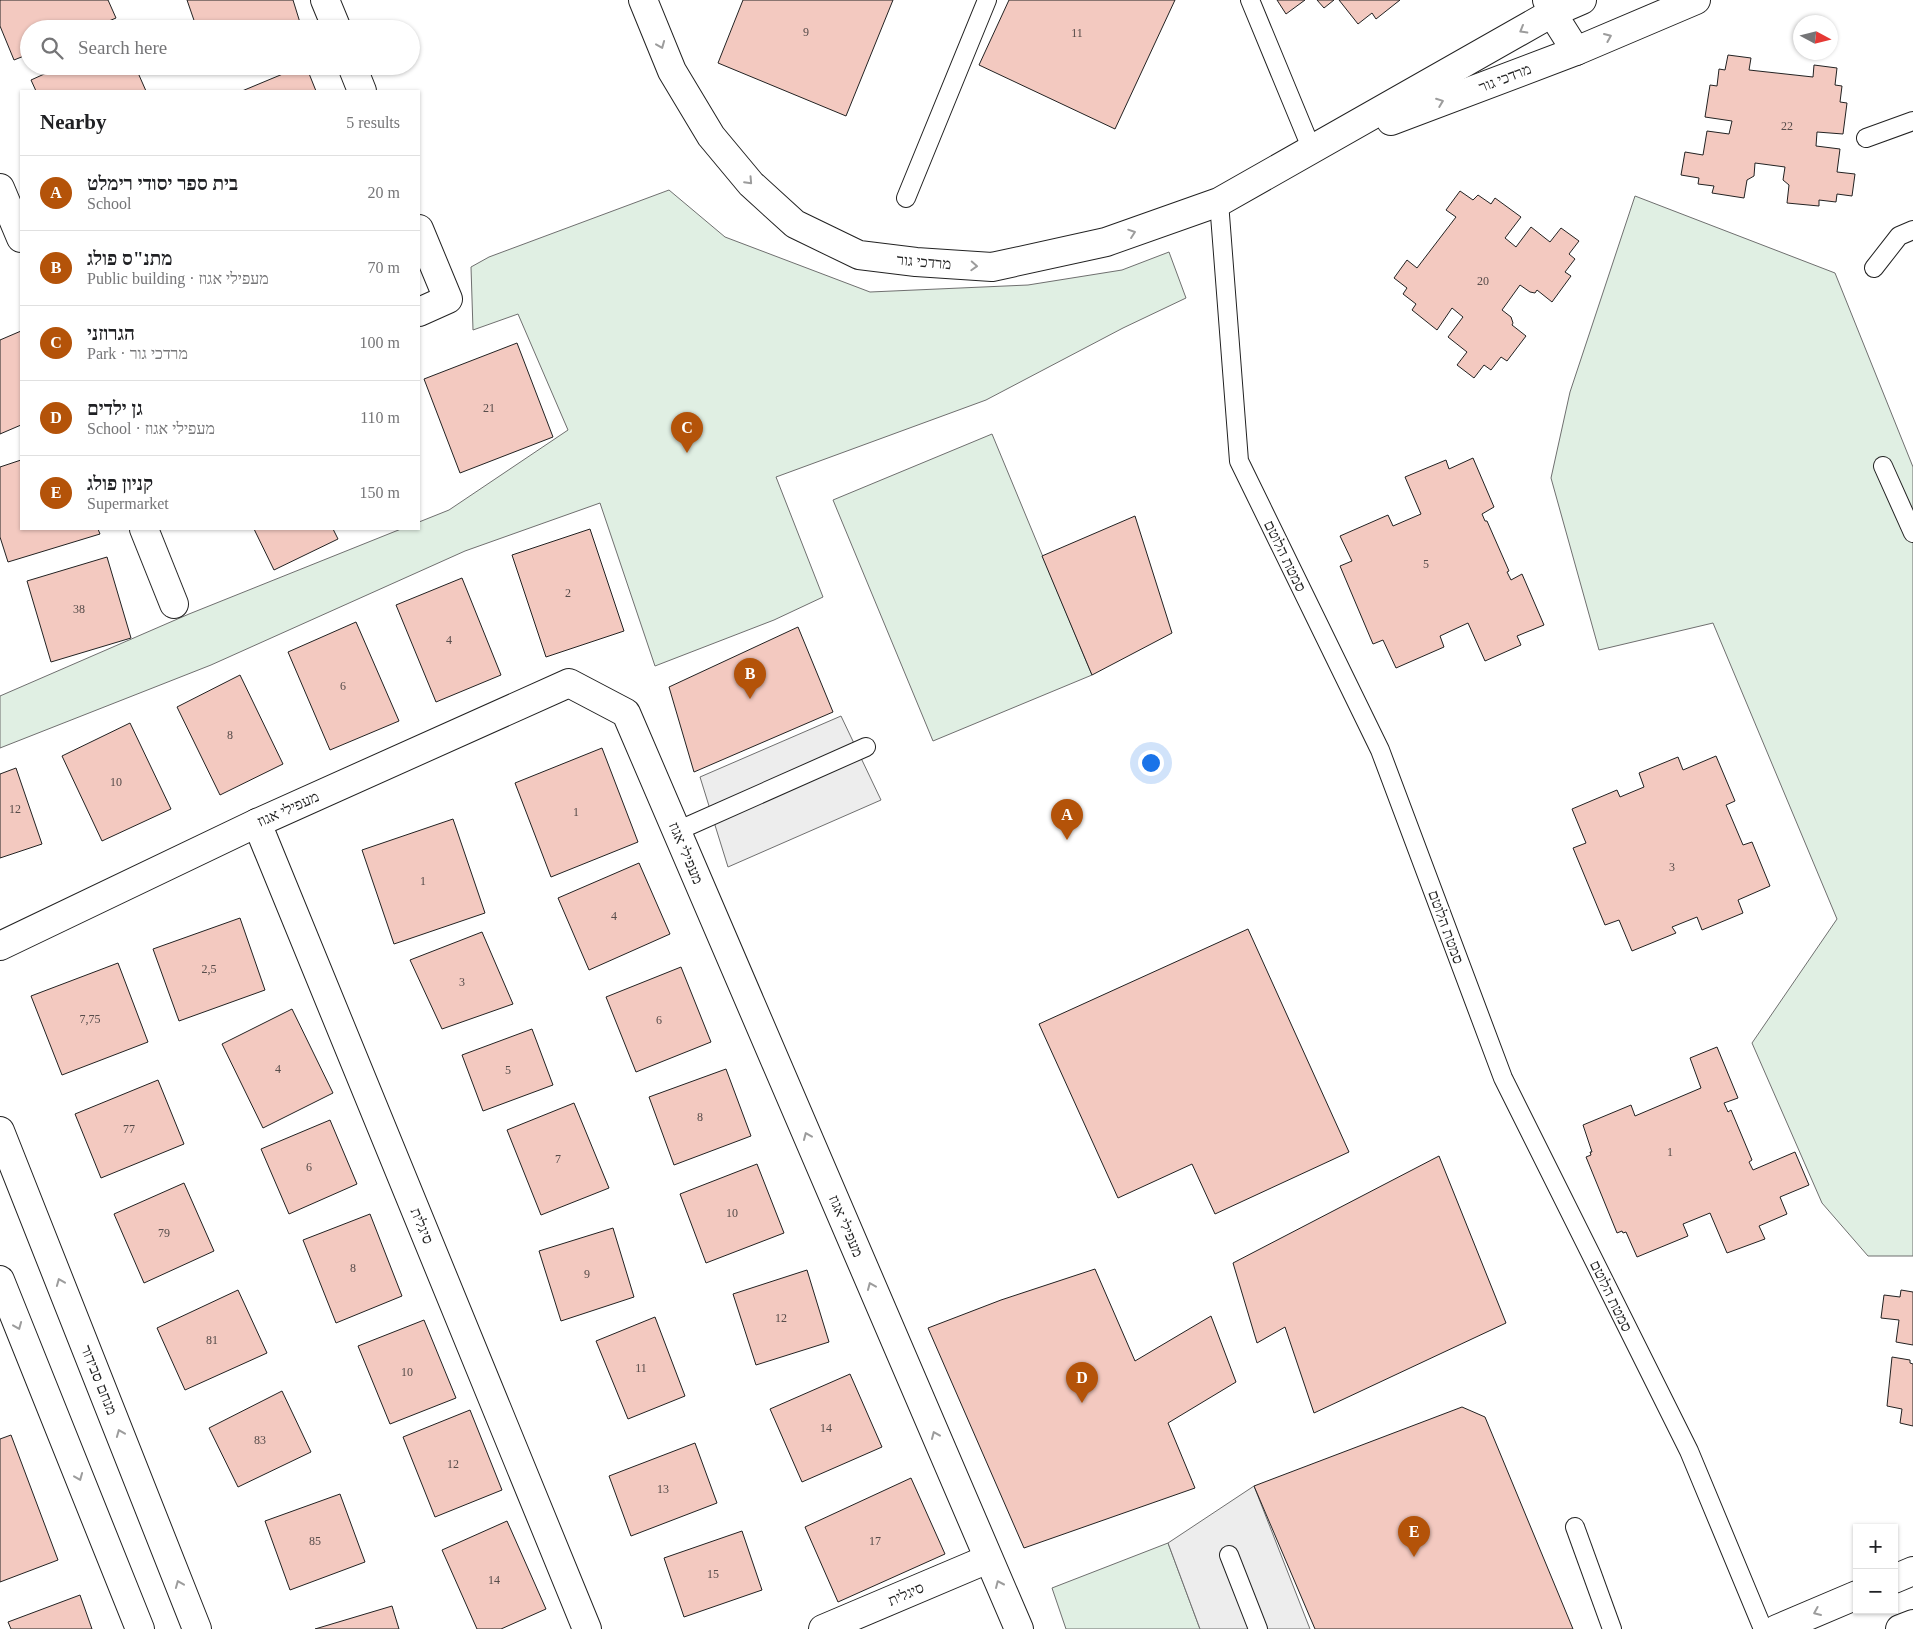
<!DOCTYPE html>
<html lang="en">
<head>
<meta charset="utf-8">
<style>
	body { margin:0; font-family:"Times New Roman","Noto Sans Hebrew",serif; background:#f6f6f6; color:#202124 }
	.controls { position:absolute; right:15px; bottom:15px; display:grid; overflow:hidden; border-radius:0px; box-shadow:0 1px 4px #0004 }
	.controls button { width:45px; height:45px; display:grid; place-items:center; padding:0; border:0; border-bottom:1px solid #e0e0e0; background:#fff; color:#202124; font:25px sans-serif }
	.compass { position:absolute; left:1793px; top:15px; width:45px; height:45px; border-radius:50%; background:#fff; box-shadow:0 1px 4px #0004; rotate:97deg }
	.you { position:absolute; left:1150px; top:762px; width:18px; height:18px; margin:-12px; border:4px solid #fff; border-radius:50%; background:#1a73e8; box-shadow:0 0 0 8px #1a73e833 }
	.badge { display:grid; place-items:center; width:32px; height:32px; border-radius:50%; background:#b45309; color:#fff; font-size:16px; font-weight:700 }
	.pin { position:absolute; translate:-50% -41px; filter:drop-shadow(0 1px 2px #0008) }
	.pin::after { content:''; position:absolute; top:26px; width:18px; height:15px; background:inherit; clip-path:polygon(0 0,100% 0,50% 100%) }
	.list { margin:0; padding:0; list-style:none }
	h2 { display:flex; justify-content:space-between; align-items:center; height:65px; margin:0; padding:0 20px; font-size:21px }
	h2 small { font-size:16px; font-weight:400; color:#757577 }
	.list li { display:grid; grid-template-columns:32px 1fr auto; gap:15px; align-items:center; box-sizing:border-box; height:75px; padding:0 20px; border-top:1px solid #e0e0e0 }
	.list b { display:block; font-size:19px; white-space:nowrap }
	.list p { margin:0; font-size:16px; white-space:nowrap; color:#757577 }
	.list em { font-size:16px; font-style:normal; color:#757577 }
	.icon { flex:none; width:28px; height:28px; fill:none; stroke:currentColor; stroke-width:2; stroke-linecap:round; stroke-linejoin:round }
	.map { position:relative; flex:none; width:1913px; height:1629px; overflow:hidden }
	.search { position:absolute; background:#fff; box-shadow:0 1px 4px #0004; left:20px; top:20px; width:400px; height:55px; display:flex; align-items:center; gap:12px; box-sizing:border-box; padding:0 18px; border-radius:28px; color:#757577; font-size:19px }
	.panel { position:absolute; background:#fff; box-shadow:0 1px 4px #0004; left:20px; top:90px; width:400px; height:440px; border-radius:0px }
	.map>svg:first-child { display:block }
	.green { fill:#e0efe3; stroke:#6f6f6f }
	.parking { fill:#ededed; stroke:#6f6f6f }
	.building { fill:#f3c9c0; stroke:#222 }
	.lines { fill:none; stroke-linecap:round; stroke-linejoin:round }
	.lane-casing { stroke:#222; stroke-width:20 }
	.street-casing { stroke:#222; stroke-width:30 }
	.secondary-casing { stroke:#222; stroke-width:30 }
	.lane { stroke:#fff; stroke-width:18 }
	.street { stroke:#fff; stroke-width:28 }
	.secondary { stroke:#fff; stroke-width:28 }
	.oneway { stroke:#9c9c9c }
	.labels { text-anchor:middle; dominant-baseline:central; stroke-width:4; stroke-linejoin:round; paint-order:stroke }
	.number-label { font-size:12px; fill:#564c4a }
	.street-label { font-size:15px; fill:#222; stroke:#fff }
</style>
</head>
<body>
<div class="map">
<svg width="1913" height="1629" viewBox="0 0 1913 1629">
	<rect width="100%" height="100%" fill="#fff"/>
	<g class="green">
		<polygon points="669,190 725,237 870,292 1028,285 1122,270 1169,252 1186,298 1123,328 986,400 776,477 823,597 774,620 655,666 600,503 465,551 211,665 0,748 0,696 189,614 401,529 419,529 419,522 449,510 568,430 518,314 473,330 471,267 489,257"/>
		<polygon points="1635,196 1835,273 1913,467 1913,1256 1868,1256 1822,1203 1752,1043 1837,919 1713,623 1599,650 1551,478 1570,392"/>
		<polygon points="992,434 1092,675 933,741 833,500"/>
		<polygon points="1168,1543 1200,1629 1066,1629 1052,1588"/>
	</g>
	<g class="parking">
		<polygon points="841,716 881,800 728,867 700,777"/>
		<polygon points="1254,1486 1310,1629 1200,1629 1168,1543"/>
	</g>
	<g class="building">
		<polygon points="0,0 108,0 116,18 90,29 29,29 29,54 14,60 0,26"/>
		<polygon points="187,0 293,0 302,29 197,29"/>
		<polygon points="743,0 893,0 846,116 718,63"/>
		<polygon points="1009,0 1175,0 1115,129 979,65"/>
		<polygon points="1277,0 1305,0 1286,14"/>
		<polygon points="1317,0 1334,0 1324,8"/>
		<polygon points="1339,0 1400,0 1376,19 1372,13 1358,24"/>
		<polygon points="1728,55 1751,58 1749,70 1813,77 1814,65 1837,68 1835,85 1842,86 1840,102 1847,103 1843,134 1817,132 1816,146 1840,149 1837,172 1855,174 1852,196 1837,194 1836,202 1819,200 1819,206 1787,203 1789,185 1783,180 1785,167 1755,163 1754,176 1747,180 1744,198 1712,193 1714,186 1698,184 1699,178 1681,175 1685,152 1703,155 1707,131 1729,134 1732,121 1705,117 1710,85 1717,86 1719,69 1725,70"/>
		<polygon points="62,66 135,66 146,91 36,91 31,80"/>
		<polygon points="209,66 236,66 211,74"/>
		<polygon points="302,66 306,66 316,91 242,91"/>
		<polygon points="1460,191 1473,200 1478,195 1491,204 1495,198 1521,217 1505,238 1516,247 1531,227 1550,242 1561,228 1579,241 1569,254 1575,259 1565,272 1571,276 1552,302 1537,290 1535,293 1530,292 1520,285 1502,310 1511,317 1513,323 1512,325 1526,336 1507,361 1501,357 1491,370 1484,365 1474,378 1457,365 1467,352 1448,337 1463,317 1452,308 1437,330 1412,310 1416,304 1403,294 1407,288 1394,278 1407,260 1417,268 1456,217 1446,210"/>
		<polygon points="21,331 21,425 0,434 0,340"/>
		<polygon points="517,343 553,437 460,473 424,379"/>
		<polygon points="1473,458 1494,507 1482,514 1485,521 1487,521 1509,571 1507,572 1511,580 1522,574 1544,625 1517,636 1521,645 1485,661 1468,623 1440,636 1444,647 1396,668 1383,640 1373,644 1340,566 1352,561 1340,536 1388,515 1393,526 1421,514 1405,477 1446,460 1449,469"/>
		<polygon points="21,460 21,529 98,529 100,534 8,562 0,537 0,467"/>
		<polygon points="1135,516 1172,633 1092,675 1042,556"/>
		<polygon points="254,529 333,529 338,539 274,570"/>
		<polygon points="590,529 624,631 546,657 512,555"/>
		<polygon points="107,557 131,638 51,662 27,581"/>
		<polygon points="462,578 501,675 436,702 396,605"/>
		<polygon points="356,622 399,721 330,750 288,652"/>
		<polygon points="798,627 833,712 694,772 669,687"/>
		<polygon points="240,675 283,764 220,795 177,707"/>
		<polygon points="130,723 171,809 102,841 62,756"/>
		<polygon points="602,748 638,842 551,877 515,783"/>
		<polygon points="1716,756 1735,801 1726,805 1743,845 1752,842 1770,886 1738,900 1743,913 1702,930 1697,917 1672,927 1676,933 1632,951 1619,920 1605,925 1573,848 1586,843 1572,809 1617,790 1620,797 1644,787 1639,773 1678,757 1683,770"/>
		<polygon points="16,768 42,844 0,858 0,774"/>
		<polygon points="453,819 485,913 394,944 362,850"/>
		<polygon points="639,863 670,934 589,970 558,898"/>
		<polygon points="240,918 265,990 179,1021 153,949"/>
		<polygon points="1248,929 1349,1152 1215,1214 1192,1164 1118,1198 1039,1024"/>
		<polygon points="482,932 513,1004 442,1029 410,960"/>
		<polygon points="118,963 148,1042 62,1075 31,996"/>
		<polygon points="681,967 711,1042 636,1072 606,997"/>
		<polygon points="292,1009 333,1093 263,1128 222,1044"/>
		<polygon points="532,1029 553,1085 483,1111 462,1055"/>
		<polygon points="1717,1047 1738,1098 1724,1103 1728,1112 1731,1110 1752,1160 1749,1162 1753,1170 1795,1152 1809,1185 1780,1197 1787,1214 1759,1226 1765,1239 1727,1253 1710,1213 1683,1224 1688,1236 1637,1257 1626,1232 1623,1233 1622,1231 1617,1233 1586,1157 1591,1155 1590,1152 1592,1152 1583,1125 1631,1105 1635,1116 1701,1088 1690,1058"/>
		<polygon points="726,1069 751,1136 674,1165 649,1097"/>
		<polygon points="158,1080 184,1144 101,1178 75,1114"/>
		<polygon points="574,1103 609,1188 541,1215 507,1130"/>
		<polygon points="330,1120 357,1184 289,1214 261,1149"/>
		<polygon points="1439,1156 1506,1323 1314,1413 1285,1327 1257,1343 1233,1263"/>
		<polygon points="757,1164 784,1233 706,1263 680,1194"/>
		<polygon points="184,1183 214,1251 144,1283 114,1214"/>
		<polygon points="370,1214 402,1296 336,1323 303,1240"/>
		<polygon points="613,1228 634,1297 561,1321 539,1251"/>
		<polygon points="1095,1269 1135,1361 1211,1316 1236,1382 1168,1423 1195,1488 1024,1548 928,1328 1001,1300"/>
		<polygon points="807,1270 829,1342 756,1365 733,1294"/>
		<polygon points="238,1290 267,1353 185,1390 157,1328"/>
		<polygon points="1901,1290 1913,1292 1913,1345 1896,1342 1899,1320 1881,1318 1884,1295 1900,1297"/>
		<polygon points="655,1317 685,1396 628,1419 596,1341"/>
		<polygon points="424,1320 456,1398 390,1424 358,1346"/>
		<polygon points="1892,1357 1910,1360 1910,1363 1913,1364 1913,1426 1900,1423 1902,1409 1887,1406"/>
		<polygon points="850,1374 882,1447 802,1482 770,1409"/>
		<polygon points="282,1391 311,1452 238,1487 209,1428"/>
		<polygon points="1462,1407 1485,1417 1573,1629 1315,1629 1254,1486"/>
		<polygon points="470,1410 502,1490 435,1517 403,1437"/>
		<polygon points="11,1435 58,1560 0,1582 0,1439"/>
		<polygon points="695,1443 717,1503 631,1536 609,1476"/>
		<polygon points="911,1478 945,1554 838,1602 805,1527"/>
		<polygon points="340,1494 365,1562 290,1590 265,1521"/>
		<polygon points="507,1521 546,1609 501,1629 477,1629 442,1550"/>
		<polygon points="742,1531 762,1590 684,1617 664,1558"/>
		<polygon points="80,1595 92,1629 11,1629 8,1622"/>
		<polygon points="392,1606 399,1629 315,1629"/>
	</g>
	<g class="lines">
		<g class="lane-casing">
			<g id="lane">
				<polyline points="1250,0 1312,150"/>
				<polyline points="1866,138 1913,121"/>
				<polyline points="906,198 987,0"/>
				<polyline points="1219,202 1239,461 1380,750 1503,1078 1689,1451 1763,1629"/>
				<polyline points="1874,268 1899,236 1913,230"/>
				<polyline points="1883,466 1913,533"/>
				<polyline points="677,831 866,747"/>
				<polyline points="1575,1527 1612,1629"/>
				<polyline points="1229,1555 1258,1629"/>
			</g>
		</g>
		<g class="street-casing">
			<g id="street">
				<polyline points="325,0 337,29"/>
				<polyline points="643,0 672,71 711,136 751,184 795,224 859,255 916,262 992,267 1106,242 1219,202 1552,13 1582,0"/>
				<polyline points="1547,0 1552,13 1576,51"/>
				<polyline points="352,66 362,91"/>
				<polyline points="1391,121 1576,51 1696,0"/>
				<polyline points="0,188 21,238"/>
				<polyline points="419,229 448,299 419,312"/>
				<polyline points="144,529 174,604"/>
				<polyline points="257,823 587,1629"/>
				<polyline points="0,946 257,823 569,683 626,713 1019,1629"/>
				<polyline points="823,1629 988,1559"/>
			</g>
		</g>
		<g class="secondary-casing">
			<g id="secondary">
				<polyline points="0,1131 197,1629"/>
				<polyline points="0,1280 140,1629"/>
				<polyline points="1894,1579 1913,1571"/>
				<polyline points="1777,1629 1857,1595"/>
				<polyline points="1900,1629 1913,1624"/>
			</g>
		</g>
		<use href="#lane" class="lane"/>
		<use href="#street" class="street"/>
		<use href="#secondary" class="secondary"/>
	</g>
	<defs><path id="oneway-chevron" d="M-2-3.5L2.5 0L-2 3.5" fill="none" stroke-width="1.6" stroke-linecap="round" stroke-linejoin="round" transform="scale(1.25)"/></defs>
	<g class="oneway">
		<use href="#oneway-chevron" transform="translate(1523 30) rotate(150)"/>
		<use href="#oneway-chevron" transform="translate(1608 37) rotate(-23)"/>
		<use href="#oneway-chevron" transform="translate(661 45) rotate(68)"/>
		<use href="#oneway-chevron" transform="translate(1440 102) rotate(-21)"/>
		<use href="#oneway-chevron" transform="translate(749 181) rotate(47)"/>
		<use href="#oneway-chevron" transform="translate(1132 233) rotate(-19)"/>
		<use href="#oneway-chevron" transform="translate(974 266) rotate(3)"/>
		<use href="#oneway-chevron" transform="translate(807 1136) rotate(-113)"/>
		<use href="#oneway-chevron" transform="translate(60 1282) rotate(-112)"/>
		<use href="#oneway-chevron" transform="translate(871 1286) rotate(-113)"/>
		<use href="#oneway-chevron" transform="translate(18 1326) rotate(68)"/>
		<use href="#oneway-chevron" transform="translate(120 1433) rotate(-112)"/>
		<use href="#oneway-chevron" transform="translate(935 1435) rotate(-113)"/>
		<use href="#oneway-chevron" transform="translate(79 1477) rotate(68)"/>
		<use href="#oneway-chevron" transform="translate(179 1584) rotate(-112)"/>
		<use href="#oneway-chevron" transform="translate(999 1584) rotate(-114)"/>
		<use href="#oneway-chevron" transform="translate(1817 1612) rotate(157)"/>
	</g>
	<g class="labels">
		<g class="number-label">
			<text x="806" y="32">9</text>
			<text x="1077" y="33">11</text>
			<text x="1787" y="126">22</text>
			<text x="1483" y="281">20</text>
			<text x="489" y="408">21</text>
			<text x="1426" y="564">5</text>
			<text x="568" y="593">2</text>
			<text x="79" y="609">38</text>
			<text x="449" y="640">4</text>
			<text x="343" y="686">6</text>
			<text x="230" y="735">8</text>
			<text x="116" y="782">10</text>
			<text x="15" y="809">12</text>
			<text x="576" y="812">1</text>
			<text x="1672" y="867">3</text>
			<text x="423" y="881">1</text>
			<text x="614" y="916">4</text>
			<text x="209" y="969">2,5</text>
			<text x="462" y="982">3</text>
			<text x="90" y="1019">7,75</text>
			<text x="659" y="1020">6</text>
			<text x="278" y="1069">4</text>
			<text x="508" y="1070">5</text>
			<text x="700" y="1117">8</text>
			<text x="129" y="1129">77</text>
			<text x="1670" y="1152">1</text>
			<text x="558" y="1159">7</text>
			<text x="309" y="1167">6</text>
			<text x="732" y="1213">10</text>
			<text x="164" y="1233">79</text>
			<text x="353" y="1268">8</text>
			<text x="587" y="1274">9</text>
			<text x="781" y="1318">12</text>
			<text x="212" y="1340">81</text>
			<text x="641" y="1368">11</text>
			<text x="407" y="1372">10</text>
			<text x="826" y="1428">14</text>
			<text x="260" y="1440">83</text>
			<text x="453" y="1464">12</text>
			<text x="663" y="1489">13</text>
			<text x="315" y="1541">85</text>
			<text x="875" y="1541">17</text>
			<text x="713" y="1574">15</text>
			<text x="494" y="1580">14</text>
		</g>
		<g class="street-label">
			<text transform="translate(1505 78) rotate(-21)">מרדכי גור</text>
			<text transform="translate(924 262) rotate(5)">מרדכי גור</text>
			<text transform="translate(1285 556) rotate(64)">סמטת הלוטם</text>
			<text transform="translate(288 809) rotate(-24)">מעפילי אגוז</text>
			<text transform="translate(686 853) rotate(67)">מעפילי אגוז</text>
			<text transform="translate(1446 927) rotate(70)">סמטת הלוטם</text>
			<text transform="translate(422 1226) rotate(68)">סיגלית</text>
			<text transform="translate(846 1226) rotate(67)">מעפילי אגוז</text>
			<text transform="translate(1611 1296) rotate(64)">סמטת הלוטם</text>
			<text transform="translate(99 1380) rotate(68)">מנחם סבידור</text>
			<text transform="translate(906 1594) rotate(-23)">סיגלית</text>
		</g>
	</g>
</svg>
<div class="controls">
<button>+</button>
<button>−</button>
</div>
<svg class="compass" viewBox="-18 -18 36 36"><path d="M0-13l5 13h-10z" fill="#e53935"/><path d="M0 13l5-13h-10z" fill="#757577"/></svg>
<div class="you"></div>
<div class="pin badge" style="left:1067px;top:840px">A</div>
<div class="pin badge" style="left:750px;top:699px">B</div>
<div class="pin badge" style="left:687px;top:453px">C</div>
<div class="pin badge" style="left:1082px;top:1403px">D</div>
<div class="pin badge" style="left:1414px;top:1557px">E</div>
<div class="search"><svg class="icon" aria-label="search" viewBox="0 0 24 24"><circle cx="10" cy="10" r="6"/><path d="M15 15l6 6"/></svg>Search here</div>
<section class="panel">
<h2>Nearby<small>5 results</small></h2>
<ul class="list">
<li><span class="badge">A</span><div><b>בית ספר יסודי רימלט</b><p>School</p></div><em>20 m</em></li>
<li><span class="badge">B</span><div><b>מתנ&quot;ס פולג</b><p>Public building · מעפילי אגוז</p></div><em>70 m</em></li>
<li><span class="badge">C</span><div><b>הגרוזני</b><p>Park · מרדכי גור</p></div><em>100 m</em></li>
<li><span class="badge">D</span><div><b>גן ילדים</b><p>School · מעפילי אגוז</p></div><em>110 m</em></li>
<li><span class="badge">E</span><div><b>קניון פולג</b><p>Supermarket</p></div><em>150 m</em></li>
</ul>
</section>
</div>
</body>
</html>
